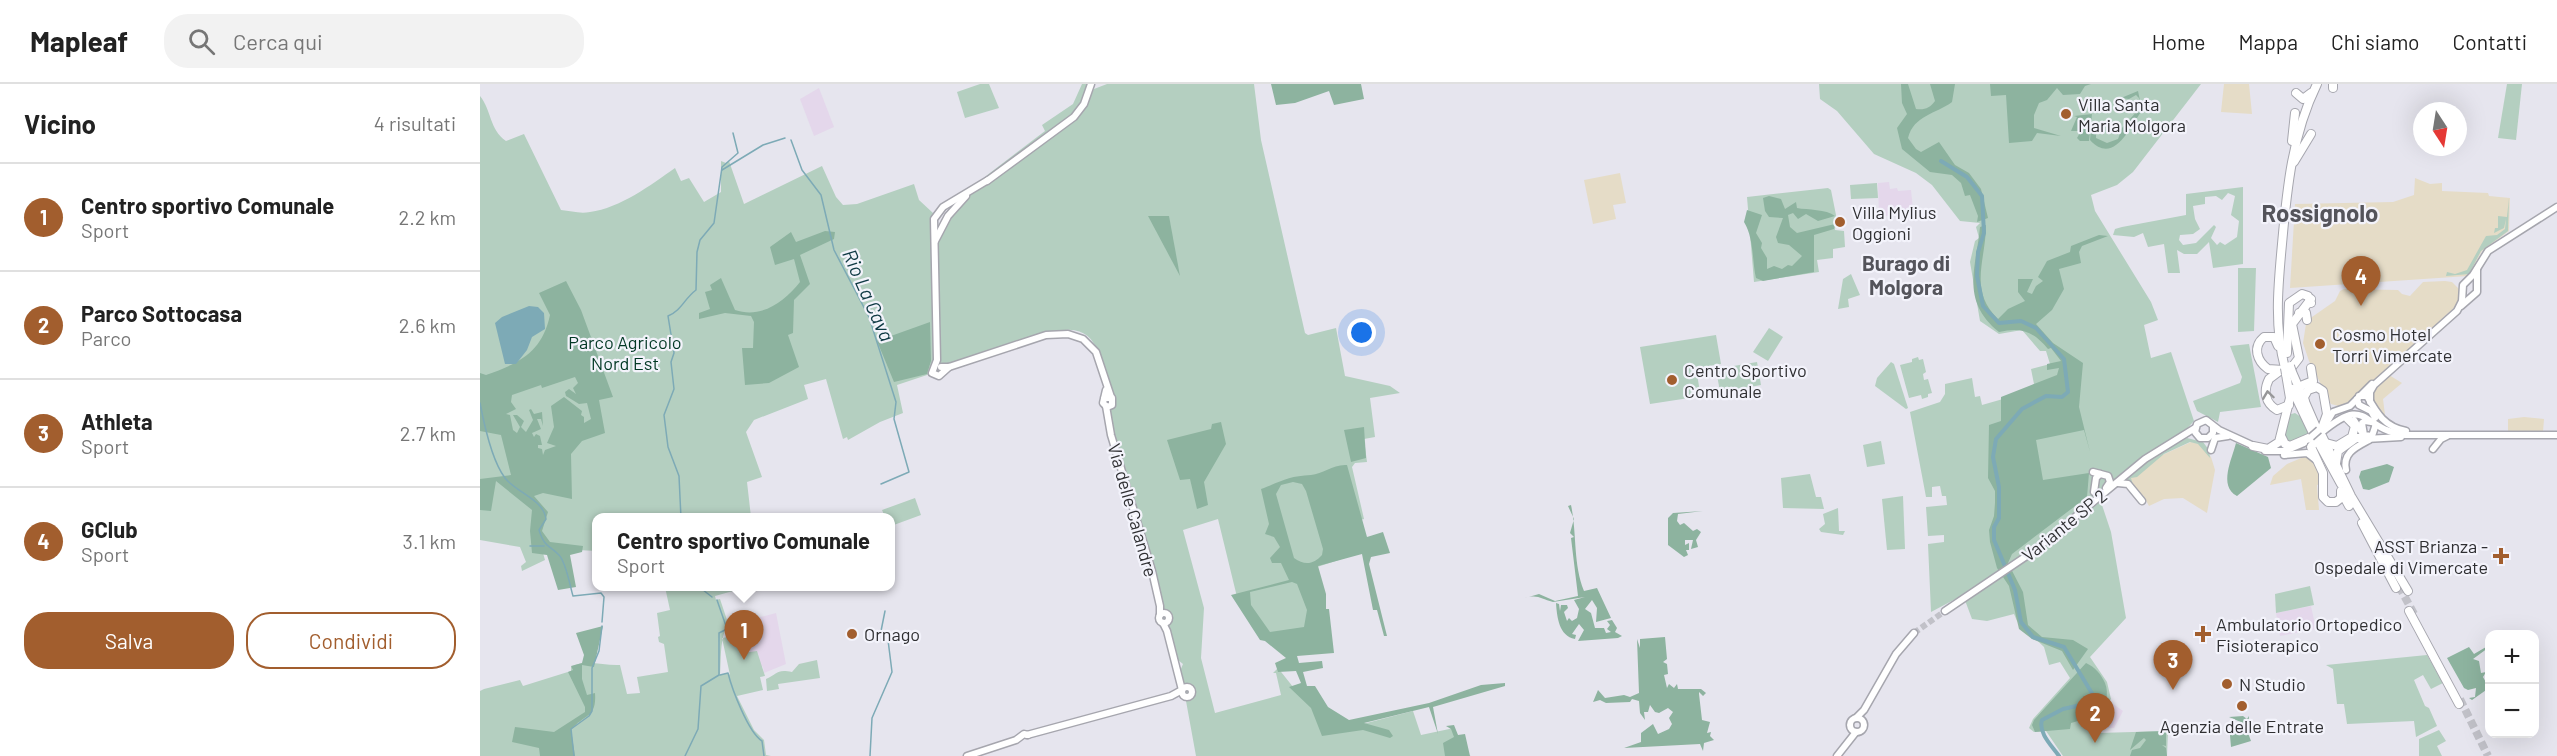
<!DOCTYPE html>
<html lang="it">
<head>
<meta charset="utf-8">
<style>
	body { margin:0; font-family:Barlow,sans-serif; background:#f2f2f2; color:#222 }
	.controls { position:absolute; right:18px; bottom:18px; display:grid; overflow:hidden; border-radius:12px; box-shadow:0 6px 24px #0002 }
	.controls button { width:54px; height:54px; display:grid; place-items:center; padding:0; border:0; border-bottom:2px solid #e0e0e0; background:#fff; color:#222; font:30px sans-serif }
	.compass { position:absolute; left:1933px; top:18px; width:54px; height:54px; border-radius:50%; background:#fff; box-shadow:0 6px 24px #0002; rotate:168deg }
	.you { position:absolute; left:882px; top:249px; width:21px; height:21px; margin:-15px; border:4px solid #fff; border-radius:50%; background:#1a73e8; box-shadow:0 0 0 9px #1a73e833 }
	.badge { display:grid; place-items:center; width:39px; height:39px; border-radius:50%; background:#a25e2e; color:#fff; font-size:20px; font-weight:700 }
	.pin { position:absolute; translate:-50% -50px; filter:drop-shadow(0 2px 3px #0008) }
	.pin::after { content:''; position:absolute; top:32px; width:21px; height:18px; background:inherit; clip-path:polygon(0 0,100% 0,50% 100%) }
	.popup { position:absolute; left:112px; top:429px; width:303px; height:78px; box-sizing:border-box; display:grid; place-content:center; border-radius:12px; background:#fff; filter:drop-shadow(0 2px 4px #0005); font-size:20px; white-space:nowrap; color:#767676 }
	.popup b { font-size:22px; color:#222 }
	.popup::after { content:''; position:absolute; left:50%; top:100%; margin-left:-12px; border:12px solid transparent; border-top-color:#fff }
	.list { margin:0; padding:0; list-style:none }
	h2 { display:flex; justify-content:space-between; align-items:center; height:78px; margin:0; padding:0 24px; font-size:26px }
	h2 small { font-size:20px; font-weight:400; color:#767676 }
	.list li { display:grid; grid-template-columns:39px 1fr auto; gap:18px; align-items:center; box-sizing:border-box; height:108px; padding:0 24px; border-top:2px solid #e0e0e0 }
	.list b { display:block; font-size:22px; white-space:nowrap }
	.list p { margin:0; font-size:20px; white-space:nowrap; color:#767676 }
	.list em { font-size:20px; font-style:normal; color:#767676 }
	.actions { display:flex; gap:12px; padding:18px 24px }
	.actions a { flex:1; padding:14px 0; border:2px solid #a25e2e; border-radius:24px; text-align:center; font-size:21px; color:#a25e2e }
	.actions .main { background:#a25e2e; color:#fff }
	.icon { flex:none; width:33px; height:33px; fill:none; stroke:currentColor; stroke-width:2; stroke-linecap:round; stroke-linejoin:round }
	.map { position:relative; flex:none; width:2077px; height:672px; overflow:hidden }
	header { display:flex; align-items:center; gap:36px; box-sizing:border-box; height:84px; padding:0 30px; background:#fff; border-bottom:2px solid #e0e0e0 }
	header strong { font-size:28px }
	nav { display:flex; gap:33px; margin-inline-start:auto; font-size:21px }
	.search { width:420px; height:54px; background:#f2f2f2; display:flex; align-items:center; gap:15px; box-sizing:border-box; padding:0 21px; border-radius:24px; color:#767676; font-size:22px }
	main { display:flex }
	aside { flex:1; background:#fff }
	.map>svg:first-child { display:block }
	.commercial { fill:#e5dcc7 }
	.education { fill:#e4d7eb }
	.green { fill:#b4cfc0; fill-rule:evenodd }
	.forest { fill:#8db39f; fill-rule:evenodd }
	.water { fill:#7daab6 }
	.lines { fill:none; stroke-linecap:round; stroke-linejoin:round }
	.stream { stroke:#7daab6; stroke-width:1.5 }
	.river { stroke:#7daab6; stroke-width:4 }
	.major-tunnel { stroke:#c1c1c8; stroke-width:6; stroke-dasharray:6 3; stroke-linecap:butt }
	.highway-tunnel { stroke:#c1c1c8; stroke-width:8; stroke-dasharray:8 4; stroke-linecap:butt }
	.major-casing { stroke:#a6a6ae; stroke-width:9 }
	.highway-casing { stroke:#a6a6ae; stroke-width:10 }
	.major { stroke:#fff; stroke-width:6 }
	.highway { stroke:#fff; stroke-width:8 }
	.major-bridge-casing { stroke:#a6a6ae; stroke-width:9; stroke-linecap:butt }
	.highway-bridge-casing { stroke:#a6a6ae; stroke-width:10; stroke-linecap:butt }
	.major-bridge { stroke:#fff; stroke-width:6 }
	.highway-bridge { stroke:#fff; stroke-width:8 }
	.oneway { stroke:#979798 }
	.poi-dot { fill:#a25e2e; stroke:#f3f3fb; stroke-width:2 }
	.labels { text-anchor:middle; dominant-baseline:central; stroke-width:4.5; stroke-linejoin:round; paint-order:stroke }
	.poi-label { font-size:18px; fill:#2f2f32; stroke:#f3f3fb; text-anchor:start }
	.park-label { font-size:18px; fill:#023824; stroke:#f3f3fb }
	.street-label { font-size:18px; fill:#2f2f32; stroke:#f3f3fb }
	.water-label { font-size:20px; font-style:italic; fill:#0e3943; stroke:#f3f3fb }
	.quarter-label { font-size:21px; font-weight:bold; fill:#54545b; stroke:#f3f3fb }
	.district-label { font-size:24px; font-weight:bold; fill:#54545b; stroke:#f3f3fb }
</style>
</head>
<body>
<header>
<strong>Mapleaf</strong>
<div class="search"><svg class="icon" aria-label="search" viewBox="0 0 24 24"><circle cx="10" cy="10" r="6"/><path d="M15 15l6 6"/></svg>Cerca qui</div>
<nav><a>Home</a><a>Mappa</a><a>Chi siamo</a><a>Contatti</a></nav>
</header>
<main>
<aside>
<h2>Vicino<small>4 risultati</small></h2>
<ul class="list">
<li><span class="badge">1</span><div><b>Centro sportivo Comunale</b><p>Sport</p></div><em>2.2 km</em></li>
<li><span class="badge">2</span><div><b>Parco Sottocasa</b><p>Parco</p></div><em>2.6 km</em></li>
<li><span class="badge">3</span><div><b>Athleta</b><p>Sport</p></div><em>2.7 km</em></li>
<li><span class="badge">4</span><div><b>GClub</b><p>Sport</p></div><em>3.1 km</em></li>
</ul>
<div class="actions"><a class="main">Salva</a><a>Condividi</a></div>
</aside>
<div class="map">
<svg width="2077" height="672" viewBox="0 0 2077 672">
	<rect width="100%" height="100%" fill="#e6e5ee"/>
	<g class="commercial">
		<polygon points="1744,0 1769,0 1772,30 1741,28"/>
		<polygon points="1140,89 1146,119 1133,121 1136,135 1113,140 1104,96"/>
		<polygon points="1935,94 1950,100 1962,99 1962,107 2008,109 2009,112 2030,114 2029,147 2002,167 1988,192 1810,204 1815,120 1913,118 1934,111"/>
		<polygon points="1965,197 1972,198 1980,206 1981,212 1975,223 1870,320 1862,323 1851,320 1829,277 1823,259 1826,240 1832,233 1855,217 1860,207 1864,205 1918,206 1922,210 1930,212 1943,198"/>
		<polygon points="1909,291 1922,299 1903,315 1905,331 1901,330 1891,311 1892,306"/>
		<polygon points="2044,333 2064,335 2063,348 2028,347 2028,335"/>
		<polygon points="1711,358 1720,360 1731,373 1735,386 1727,429 1703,414 1684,415 1669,422 1663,411 1661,412 1650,399 1649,393 1667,378"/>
		<polygon points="1826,372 1832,374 1840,387 1841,400 1837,401 1839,426 1826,426 1821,395 1790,401 1793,392 1807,380"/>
	</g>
	<g class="education">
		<polygon points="339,4 354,43 334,52 320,15"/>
		<polygon points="1409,98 1410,105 1417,104 1418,107 1431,106 1434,135 1420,133 1419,130 1399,133 1398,99"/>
		<polygon points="1831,522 1836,545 1800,552 1796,529"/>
		<polygon points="296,529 306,580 284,589 283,583 263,570 258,543 269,536"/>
		<polygon points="1629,617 1643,627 1634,644 1620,644 1611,639"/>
	</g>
	<g class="green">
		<polygon points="500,0 509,0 519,24 485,34 477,8"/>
		<path d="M602,0H611C600,40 537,73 505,97L506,92L565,47L562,41L593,20Z"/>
		<path d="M627,0H774L781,56L825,249L828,251L856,244L865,292L910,302L920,309L890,314L895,353L884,355L887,378L875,379L872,383L884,435L857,441L865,474L834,484L827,545L789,550L757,513L738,435L703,446L724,524L721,574L735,629L801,611L796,589H793L798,584L817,608L875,642L933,627L941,651L974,644L988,671L991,672H716L706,617L708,612L703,609L700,587L703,580L698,576L687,537L680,535L685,530L628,334L625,318L628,313C621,279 621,235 573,248L460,289H453L417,301L423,329L400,338L368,356L367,353L363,355L346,295L324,301L328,315L274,336L266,348L282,393L267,398L271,433L117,434V467L78,465L63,469L65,476L42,487L41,482L46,478L40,463L0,456V12C12,27 9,45 26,57L44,50L81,126C91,127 100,130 110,128C140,124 171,101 195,84L201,97L209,94L224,118L241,108V77L246,79L249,77L264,120L342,82L356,113L363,121L377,120L434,100L439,116L453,129L451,155L457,142L459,143L454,154H460L468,135L481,117L599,32L614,5Z"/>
		<polygon points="1339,0 1721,0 1653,88 1637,101 1611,111 1615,127 1671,218 1678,236 1664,241 1671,274 1691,268 1714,337 1702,350 1666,370 1618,409 1631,448 1646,534 1610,573 1627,598 1631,615 1611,639 1618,649 1688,647 1687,672 1583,672 1566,647 1554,648 1549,644 1553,635 1590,594 1580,578 1569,581 1564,563 1537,537 1534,530 1507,537 1492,535 1483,511 1451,528 1448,460 1464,458 1464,451 1448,452 1446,423 1467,421 1466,412 1462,412 1460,402 1452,403 1452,413 1446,413 1430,328 1460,318 1465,310 1465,300 1492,294 1495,313 1500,312 1502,321 1530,313 1554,300 1551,285 1570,280 1566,267 1560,267 1542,246 1519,250 1500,237 1490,178 1495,157 1499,154 1496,143 1500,139 1480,137 1452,101 1436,89 1394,70 1357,27 1340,15"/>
		<polygon points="2027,0 2042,0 2036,56 2018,54"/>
		<polygon points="1397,99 1398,114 1371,115 1370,101"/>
		<path d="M1763,103V180L1733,184L1729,158L1717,170H1704L1697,166L1700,189H1688L1684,160L1668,163L1663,149L1654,153L1633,151L1635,145L1642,143L1706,131V110ZM1748,109L1755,112L1751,131L1759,137L1757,153L1745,161L1740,158L1737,161L1731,154L1736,143L1734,141L1716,159L1703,161L1699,156L1700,151L1713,150L1720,145L1715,135L1713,122L1725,120V113L1736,112L1742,116Z"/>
		<polygon points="1348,104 1351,106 1356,131 1355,146 1364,147 1365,163 1353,165 1353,174 1337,176 1339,188 1274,198 1267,113"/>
		<polygon points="2029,114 2028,147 2001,167 1989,190 1966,192 1967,188 1975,190 1987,186 2006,152 2017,151 2025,145 2026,135 2024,144 2014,149 2015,144 2018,144 2018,132 2027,133"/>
		<polygon points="1758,184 1776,184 1774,247 1758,248"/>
		<polygon points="1371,190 1380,211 1368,215 1369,223 1358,225 1363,195"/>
		<polygon points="1289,244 1303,253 1288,277 1273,268"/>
		<polygon points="1236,251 1241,280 1216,284 1220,308 1209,311 1209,314 1170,320 1160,263"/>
		<polygon points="1769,260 1781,323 1740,328 1738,338 1717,327 1713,317 1760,299 1762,293 1750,262"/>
		<polygon points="1438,273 1439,276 1443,275 1446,288 1443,290 1444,296 1448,295 1452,309 1448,310 1448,313 1442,315 1441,311 1429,314 1420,281 1432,278 1432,275"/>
		<polygon points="1277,278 1281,301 1240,308 1236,285"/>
		<polygon points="1411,278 1414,280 1428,324 1426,325 1395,302 1397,294"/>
		<polygon points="1815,329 1821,333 1830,350 1806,360 1803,340 1808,331"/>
		<polygon points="1707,354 1723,358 1729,366 1730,374 1718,360 1710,358 1684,370 1657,393 1651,394 1654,404 1642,396 1667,376"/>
		<polygon points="1401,357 1405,380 1387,383 1383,361"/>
		<polygon points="1330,390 1336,413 1341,413 1344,425 1303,424 1301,394"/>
		<polygon points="1423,412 1425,465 1407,466 1402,415"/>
		<polygon points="435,414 441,431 411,442 411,434 405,433 402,426"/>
		<polygon points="1358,424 1359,447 1365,447 1363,451 1341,448 1339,445 1345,440 1343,430"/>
		<polygon points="1830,502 1834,521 1796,529 1795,510"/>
		<path d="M185,503H252L253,507L235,512L236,516L240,515L250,545L245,546C240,561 241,574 240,591L248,589L250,591L242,554L259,551L263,569L277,567L285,592L280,593L283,606L257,612L274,646L284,656L286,671L291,672H0V607L4,605L40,596L43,602L91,587V583C105,575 124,582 140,581L147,610L160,609L157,593L188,588L184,560L179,558L178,553L180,552L177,529L190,526Z"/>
		<polygon points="1947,571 1963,599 1951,605 1943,591 1934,596 1945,622 1949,624 1957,642 1936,653 1934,637 1867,640 1864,620 1857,620 1853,585 1846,581"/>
		<path d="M337,576L340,594L298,600L299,605L287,607L286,595C298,590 296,585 312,588L319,580Z"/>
		<polygon points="1959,646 1966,657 1957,662 1962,672 1939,672 1939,655"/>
	</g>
	<g class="forest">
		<polygon points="791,0 881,0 884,15 854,21 849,7 815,19 796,21"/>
		<path d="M1421,0H1428L1436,25C1445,26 1450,24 1455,17L1450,0H1475L1472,18C1456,30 1434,31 1428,54L1436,65L1441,68L1459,58L1475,81L1489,89L1501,105L1508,134L1497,138L1498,132L1490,111L1485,112L1481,99L1472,91L1450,88L1422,65L1417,44L1427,30L1422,19Z"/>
		<polygon points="1510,0 1611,0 1605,2 1600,10 1583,11 1577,4 1567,16 1559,19 1554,31 1554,44 1581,52 1557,49 1552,57 1529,59 1526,11 1511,12"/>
		<path d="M1658,7L1662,26C1649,46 1633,81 1610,56L1611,44H1616V54L1627,59L1638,55L1642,44L1658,26L1659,14L1656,11L1649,15L1641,14Z"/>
		<polygon points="1612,30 1609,57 1600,57 1597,54 1601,47 1591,47 1597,33 1594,32"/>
		<path d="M1289,112L1301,115L1305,125L1316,118L1317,124C1328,126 1346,125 1355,132L1338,137L1326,130L1318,135L1313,129L1308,131L1310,143L1317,149L1355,140L1354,145L1334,151V188L1283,197L1276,194C1272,177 1274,154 1264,138L1267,126L1282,131L1276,149L1282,159L1281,164L1287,174V185L1294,182L1302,185L1308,181L1312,182L1322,172L1309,161L1298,159L1296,153L1303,134L1289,133L1285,127L1283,114Z"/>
		<polygon points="668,132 689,132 700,192"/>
		<path d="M1506,141C1506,176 1488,206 1518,235L1528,225L1545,217L1538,208V195H1553L1547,208L1552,210L1556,202L1563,197L1558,193L1567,177L1590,168L1591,162L1619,151L1628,152L1602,162L1599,168L1601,179L1579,185L1584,205L1572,226L1556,240L1573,259L1603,279L1599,323L1610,368L1604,346L1556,356L1563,396L1609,389L1607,413L1532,470L1528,479L1543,508L1548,541L1562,553L1593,556L1608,565L1593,586L1582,567L1552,555L1539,545L1529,502L1517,484L1510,458L1509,446L1514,432L1515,419V407L1508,394L1509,341L1521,337V313L1577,291L1579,284L1567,286V280L1581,277L1571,264L1568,265C1553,247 1541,243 1519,248C1480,216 1496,185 1500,143Z"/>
		<path d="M345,147L355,148L354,155L320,171L330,200L314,216L313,249L308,251L319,283L289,299L265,301L262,264H273L274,238L271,232L245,229L219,235V229L230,225L225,208L232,206L230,201L241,194L255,226C281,235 304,218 320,198L314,175L295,181L290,163L311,148L316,158Z"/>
		<path d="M86,197L101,226L133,313L119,316L125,349L102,357L91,370L92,415L63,409L54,412L68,428L62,447L70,458L103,462L102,468L90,471L96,503L78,506L67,471L52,469L50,447L52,426L16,397L11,427L0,426V395L31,391L21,351L0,347V289L6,291C40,279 62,268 70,231L59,209ZM95,293L98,299L93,304L96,310L89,305L85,308L86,312L99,320L107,319L111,335L104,339V333L101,331L102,327L84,313L71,322L74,343L67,359L76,362L65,366L63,371L62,365L58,364V361H62L60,352L56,350L54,353L52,349L61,345L57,335H61L63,342L62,328L54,330L51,325L49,326L53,336L46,348L41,343L44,337L37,331H33L40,343L37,349L33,346L30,331L26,330L36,325L31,318L32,311L61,301L62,304Z"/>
		<polygon points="450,238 451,277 447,290 414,298 397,257"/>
		<polygon points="741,338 746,360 724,398 728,421 717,425 710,395 700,396 687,356 731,345 732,340"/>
		<polygon points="884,343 886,374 871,378 864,346"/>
		<path d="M1756,359L1788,373L1791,384L1757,412C1738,402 1752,375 1756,359Z"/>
		<polygon points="1907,380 1914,383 1909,398 1889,406 1883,405 1879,393 1881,387"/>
		<path d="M867,381L887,453L903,448L910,469L891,473L889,480L907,552H904L897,526H893L882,470L838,482L846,510V525H849L854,569L817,572L819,579L842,577L843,584L823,588L827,602H835L848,623L869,636L949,619L1001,601L1025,599V602L953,623L958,650L949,623L884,639L909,646L913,652L910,654L883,646L842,652L831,624L809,603L821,599L816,587L798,588L795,579L806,574L785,557L780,556L751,511L809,496L801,479H792L790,474L800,463L794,453L785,450L789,440L781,405C802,397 809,392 831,391C843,390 853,380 867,381ZM813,398L822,400L826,407L843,465L842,471C834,480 825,482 814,474L796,410L801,401ZM812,498L817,500L827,526L824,543L790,548L771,521L770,508Z"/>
		<path d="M1091,421C1097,449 1093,480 1104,507L1117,504L1131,534L1116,538L1117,524L1112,516L1105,525L1111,529L1115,544H1124L1126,549L1131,548L1127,545L1130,541L1127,537L1132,536L1137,544L1135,548L1142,552L1138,554L1098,557L1104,546L1099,540L1092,550L1096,551L1095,555C1079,552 1077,533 1076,519L1079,520L1080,527L1081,521H1087L1088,524L1084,528L1087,537L1089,534L1092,537L1097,534L1099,525L1094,516L1105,513L1073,518C1061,515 1058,510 1045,514L1059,510L1075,517L1098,512L1091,454L1094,453L1090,449L1094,435L1088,422Z"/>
		<polygon points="1223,427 1198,430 1197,437 1200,441 1204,439 1213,447 1217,445 1221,448 1216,456 1218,463 1211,465 1213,456 1205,456 1205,461 1209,459 1209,466 1206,466 1208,471 1204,473 1188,461 1188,434 1193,429"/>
		<path d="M123,542L114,583L102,581V595L107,611L115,609C117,635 103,630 91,646L95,672H60L59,664L32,658L35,643L74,648L105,628V623L88,588L93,586L91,582L102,579L104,571L96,549Z"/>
		<polygon points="1185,553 1187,575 1183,578 1187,580 1188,590 1184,591 1187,604 1189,600 1194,604 1197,600 1198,605 1221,605 1226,609 1223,612 1219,608 1219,610 1222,636 1230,638 1227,649 1231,648 1230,652 1234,656 1224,659 1223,667 1220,660 1144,664 1161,658 1161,649 1173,640 1178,650 1189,645 1192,640 1189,634 1193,628 1188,624 1179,629 1175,628 1170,621 1168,628 1164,628 1165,636 1160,629 1159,617 1152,615 1150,618 1126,619 1120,616 1113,618 1118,606 1125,614 1144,611 1150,613 1159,609 1157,555 1160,564 1160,555"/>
		<polygon points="1989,563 1994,570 2006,563 2008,564 1993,575 1999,577 2001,589 2006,588 2003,593 2009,604 1992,616 1989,614 1995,613 1996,604 1988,606 1984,604 1967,574"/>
		<path d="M1606,579C1615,583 1621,590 1625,599C1634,623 1610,634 1591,639L1590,645L1555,648L1552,641L1554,636Z"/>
		<polygon points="1763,632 1767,635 1769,632 1768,649 1771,657 1751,663 1749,640 1754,638 1755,642 1760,642 1760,647 1763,639 1749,633"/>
		<polygon points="974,641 978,651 985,650 990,672 965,672 963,659 974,653 971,645 966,642"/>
		<polygon points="1686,647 1686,662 1682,661 1686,664 1687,672 1650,672 1652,666 1660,664 1666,656 1664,654 1650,666 1656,648"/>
	</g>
	<polygon class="water" points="49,222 58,223 64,229 65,245 52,253 47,266 36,280 25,280 15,239 22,233"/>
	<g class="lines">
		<g class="stream">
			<polyline points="311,56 322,86 341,111 354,166 389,233 416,318 414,335 429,388 401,400"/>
			<polyline points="242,86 283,61 305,54"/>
			<path d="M0,319C4,340 12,377 25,394C37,409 64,416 66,435L59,446C65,464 68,460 79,471C86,478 90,502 93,512L121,509L124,513L122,538"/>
			<path d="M201,434L199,392L188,363L184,331L194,305L191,278L194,269L188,232C202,226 204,215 216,206L217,168L220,156L234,139L242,83L258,69L253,49"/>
			<polyline points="50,462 64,462"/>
			<polyline points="218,502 232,513"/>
			<path d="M240,591L248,589C252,605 268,648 282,657L284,672"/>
			<polyline points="94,672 91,645 109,632 112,627 112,584 119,567 122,542"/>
			<polyline points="205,672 218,645 221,602 239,591 239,549 247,545 237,516"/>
			<polyline points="390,672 392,634 412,588 407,548 401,547 405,527"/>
		</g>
		<path class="river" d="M1461,77L1487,93L1502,112L1504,149L1498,168L1497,192L1503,222L1519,239L1541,237L1556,244L1584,275L1588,308L1582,313L1566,312L1542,325L1516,355L1513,373L1519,403V434L1514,443V456L1535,506L1541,538L1553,553L1584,563L1613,611L1610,619L1583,625L1562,636C1558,649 1572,662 1579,672"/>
		<polyline class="major-tunnel" points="1434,549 1465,527"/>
		<g class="highway-tunnel">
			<polyline points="1919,502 1934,530"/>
			<polyline points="1980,615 2008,672"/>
		</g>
		<g class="major-casing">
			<g id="major">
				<polyline points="507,97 594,33 604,20 611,0"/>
				<polyline points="455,157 468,132 486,112"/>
				<polyline points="1981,222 1997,208 1997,186"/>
				<polyline points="461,283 469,283 566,251 588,250 603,255 616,268 631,313"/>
				<polyline points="469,283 459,292 452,289 457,276 454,135 463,123 508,96"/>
				<path d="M1879,312H1887C1897,330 1905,343 1926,347"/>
				<polyline points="624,314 632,314 632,321 627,323 623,319 626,306"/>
				<polyline points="1877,315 1879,321 1891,327 1895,334"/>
				<polyline points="1890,318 1890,308 1894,301 1977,227 1982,217 1983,201 1993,191 2008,167 2077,123"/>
				<polyline points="626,322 631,351 672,487 680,522 680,531"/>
				<polyline points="1874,336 1886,355 1921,353"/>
				<polyline points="1847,338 1853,328 1870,322 1892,300"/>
				<polyline points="1891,338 1885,337 1882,339 1884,351 1892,352 1895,343"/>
				<polyline points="1733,342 1733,349 1728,354 1720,354 1715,348 1717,340 1726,336 1739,346 1776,363"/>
				<path d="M1841,349C1889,309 1879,345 1925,351H2077"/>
				<polyline points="1953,365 1961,355 1967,352"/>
				<polyline points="1731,366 1735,354 1748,352"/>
				<polyline points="1785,367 1805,367 1824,359"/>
				<polyline points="1804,371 1827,369 1836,376"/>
				<path d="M1866,386C1862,369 1876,363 1889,356"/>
				<polyline points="1613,388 1628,392 1630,398 1626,404"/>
				<polyline points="1638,399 1648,400 1662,417"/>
				<polyline points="1614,408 1616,394 1620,390"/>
				<polyline points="1465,527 1554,467 1665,375 1715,344"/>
				<circle cx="684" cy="534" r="5"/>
				<polyline points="683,539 687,547 702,606"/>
				<circle cx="707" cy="608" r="5"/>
				<circle cx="1377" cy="641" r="7"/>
				<polyline points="1376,634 1384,626 1416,570 1434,549"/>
				<polyline points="547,651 691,612 702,606"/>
				<polyline points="487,672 536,656 544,650 548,651"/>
				<polyline points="1357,672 1376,648"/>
			</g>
		</g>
		<g class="highway-casing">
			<g id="highway">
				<polyline points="1853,4 1853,0"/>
				<polyline points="1816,9 1823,15 1831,9"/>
				<polyline points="1812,57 1815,29"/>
				<polyline points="1814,78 1831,50"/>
				<polyline points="1819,229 1826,229 1827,236"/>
				<path d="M1798,262L1794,253H1784C1772,263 1777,277 1788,285L1803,286"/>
				<polyline points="1807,269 1809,219 1822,210 1828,212 1831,219"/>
				<polyline points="1812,283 1819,274 1812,240 1831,215"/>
				<path d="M1805,284C1794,243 1798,202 1802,160C1807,104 1812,51 1837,0"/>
				<path d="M1801,286L1789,295C1783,307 1785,319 1797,326L1809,321"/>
				<polyline points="1812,288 1836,343"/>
				<polyline points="1823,301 1833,297 1831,284"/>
				<polyline points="1812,305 1832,347"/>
				<polyline points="1826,324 1824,313 1828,306 1837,303 1843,307 1847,330 1842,344"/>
				<polyline points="1801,352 1805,360 1810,362 1831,353"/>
				<polyline points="1842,352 1871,412 1928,507"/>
				<polyline points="1838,353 1831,363 1843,389 1843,413 1848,418 1856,418 1861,414 1861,407"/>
				<polyline points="1837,356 1861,400"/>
				<polyline points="1846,359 1857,362 1872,353 1875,342 1868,335"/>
				<polyline points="1773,362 1788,365 1799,358 1810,314 1806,290"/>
				<polyline points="1856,379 1858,367 1876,354 1884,354"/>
				<polyline points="1862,409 1869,422"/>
				<polyline points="1882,439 1916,504"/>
				<polyline points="1929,527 1979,620"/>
			</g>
		</g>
		<use href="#major" class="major"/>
		<use href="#highway" class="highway"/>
		<g class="major-bridge-casing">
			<polyline id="major-bridge" points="1831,353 1839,346"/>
		</g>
		<g class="highway-bridge-casing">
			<g id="highway-bridge">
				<polyline points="1810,282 1812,288"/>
				<polyline points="1805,284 1806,290"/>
			</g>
		</g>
		<use href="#major-bridge" class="major-bridge"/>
		<use href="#highway-bridge" class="highway-bridge"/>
	</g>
	<defs><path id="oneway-chevron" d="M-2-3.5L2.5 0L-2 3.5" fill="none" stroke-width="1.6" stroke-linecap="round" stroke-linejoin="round" transform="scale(1.5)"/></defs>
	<use class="oneway" href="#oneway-chevron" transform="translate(1788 311) rotate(-98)"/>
	<g class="poi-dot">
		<circle cx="1586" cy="30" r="6"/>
		<circle cx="1360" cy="138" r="6"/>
		<circle cx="1840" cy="260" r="6"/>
		<circle cx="1192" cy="296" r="6"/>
		<path d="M2018 463h6v6h6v6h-6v6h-6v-6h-6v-6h6z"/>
		<circle cx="372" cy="550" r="6"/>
		<path d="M1720 541h6v6h6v6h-6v6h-6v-6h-6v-6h6z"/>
		<circle cx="1747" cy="600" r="6"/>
		<circle cx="1762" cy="622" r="6"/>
	</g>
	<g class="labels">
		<g class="poi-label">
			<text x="1598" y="20">Villa Santa<tspan x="1598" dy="21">Maria Molgora</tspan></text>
			<text x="1372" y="128">Villa Mylius<tspan x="1372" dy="21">Oggioni</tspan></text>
			<text x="1852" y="250">Cosmo Hotel<tspan x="1852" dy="21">Torri Vimercate</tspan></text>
			<text x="1204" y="286">Centro Sportivo<tspan x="1204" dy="21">Comunale</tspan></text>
			<text x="2008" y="462" text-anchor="end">ASST Brianza -<tspan x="2008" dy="21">Ospedale di Vimercate</tspan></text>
			<text x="1736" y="540">Ambulatorio Ortopedico<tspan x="1736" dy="21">Fisioterapico</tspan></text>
			<text x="384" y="550">Ornago</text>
			<text x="1759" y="600">N Studio</text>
			<text x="1762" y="642" text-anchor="middle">Agenzia delle Entrate</text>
		</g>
		<g class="park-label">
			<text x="145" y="258">Parco Agricolo<tspan x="145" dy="21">Nord Est</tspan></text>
		</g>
		<g class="street-label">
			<text transform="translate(653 426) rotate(74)">Via delle Calandre</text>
			<text transform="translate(1584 441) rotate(-39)">Variante SP 2</text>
		</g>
		<g class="water-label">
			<text transform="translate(389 211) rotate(66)">Rio La Cava</text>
		</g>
		<g class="quarter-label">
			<text x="1426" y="178">Burago di<tspan x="1426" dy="24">Molgora</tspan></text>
		</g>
		<g class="district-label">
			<text x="1840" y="128">Rossignolo</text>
		</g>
	</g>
</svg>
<div class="controls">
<button>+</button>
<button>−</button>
</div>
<svg class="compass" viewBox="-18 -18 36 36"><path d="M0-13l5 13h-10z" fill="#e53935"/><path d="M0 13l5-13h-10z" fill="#767676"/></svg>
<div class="you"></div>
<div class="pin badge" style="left:264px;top:576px">1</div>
<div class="popup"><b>Centro sportivo Comunale</b>Sport</div>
<div class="pin badge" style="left:1615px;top:659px">2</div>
<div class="pin badge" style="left:1693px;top:606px">3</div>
<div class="pin badge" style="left:1881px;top:222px">4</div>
</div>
</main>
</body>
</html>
